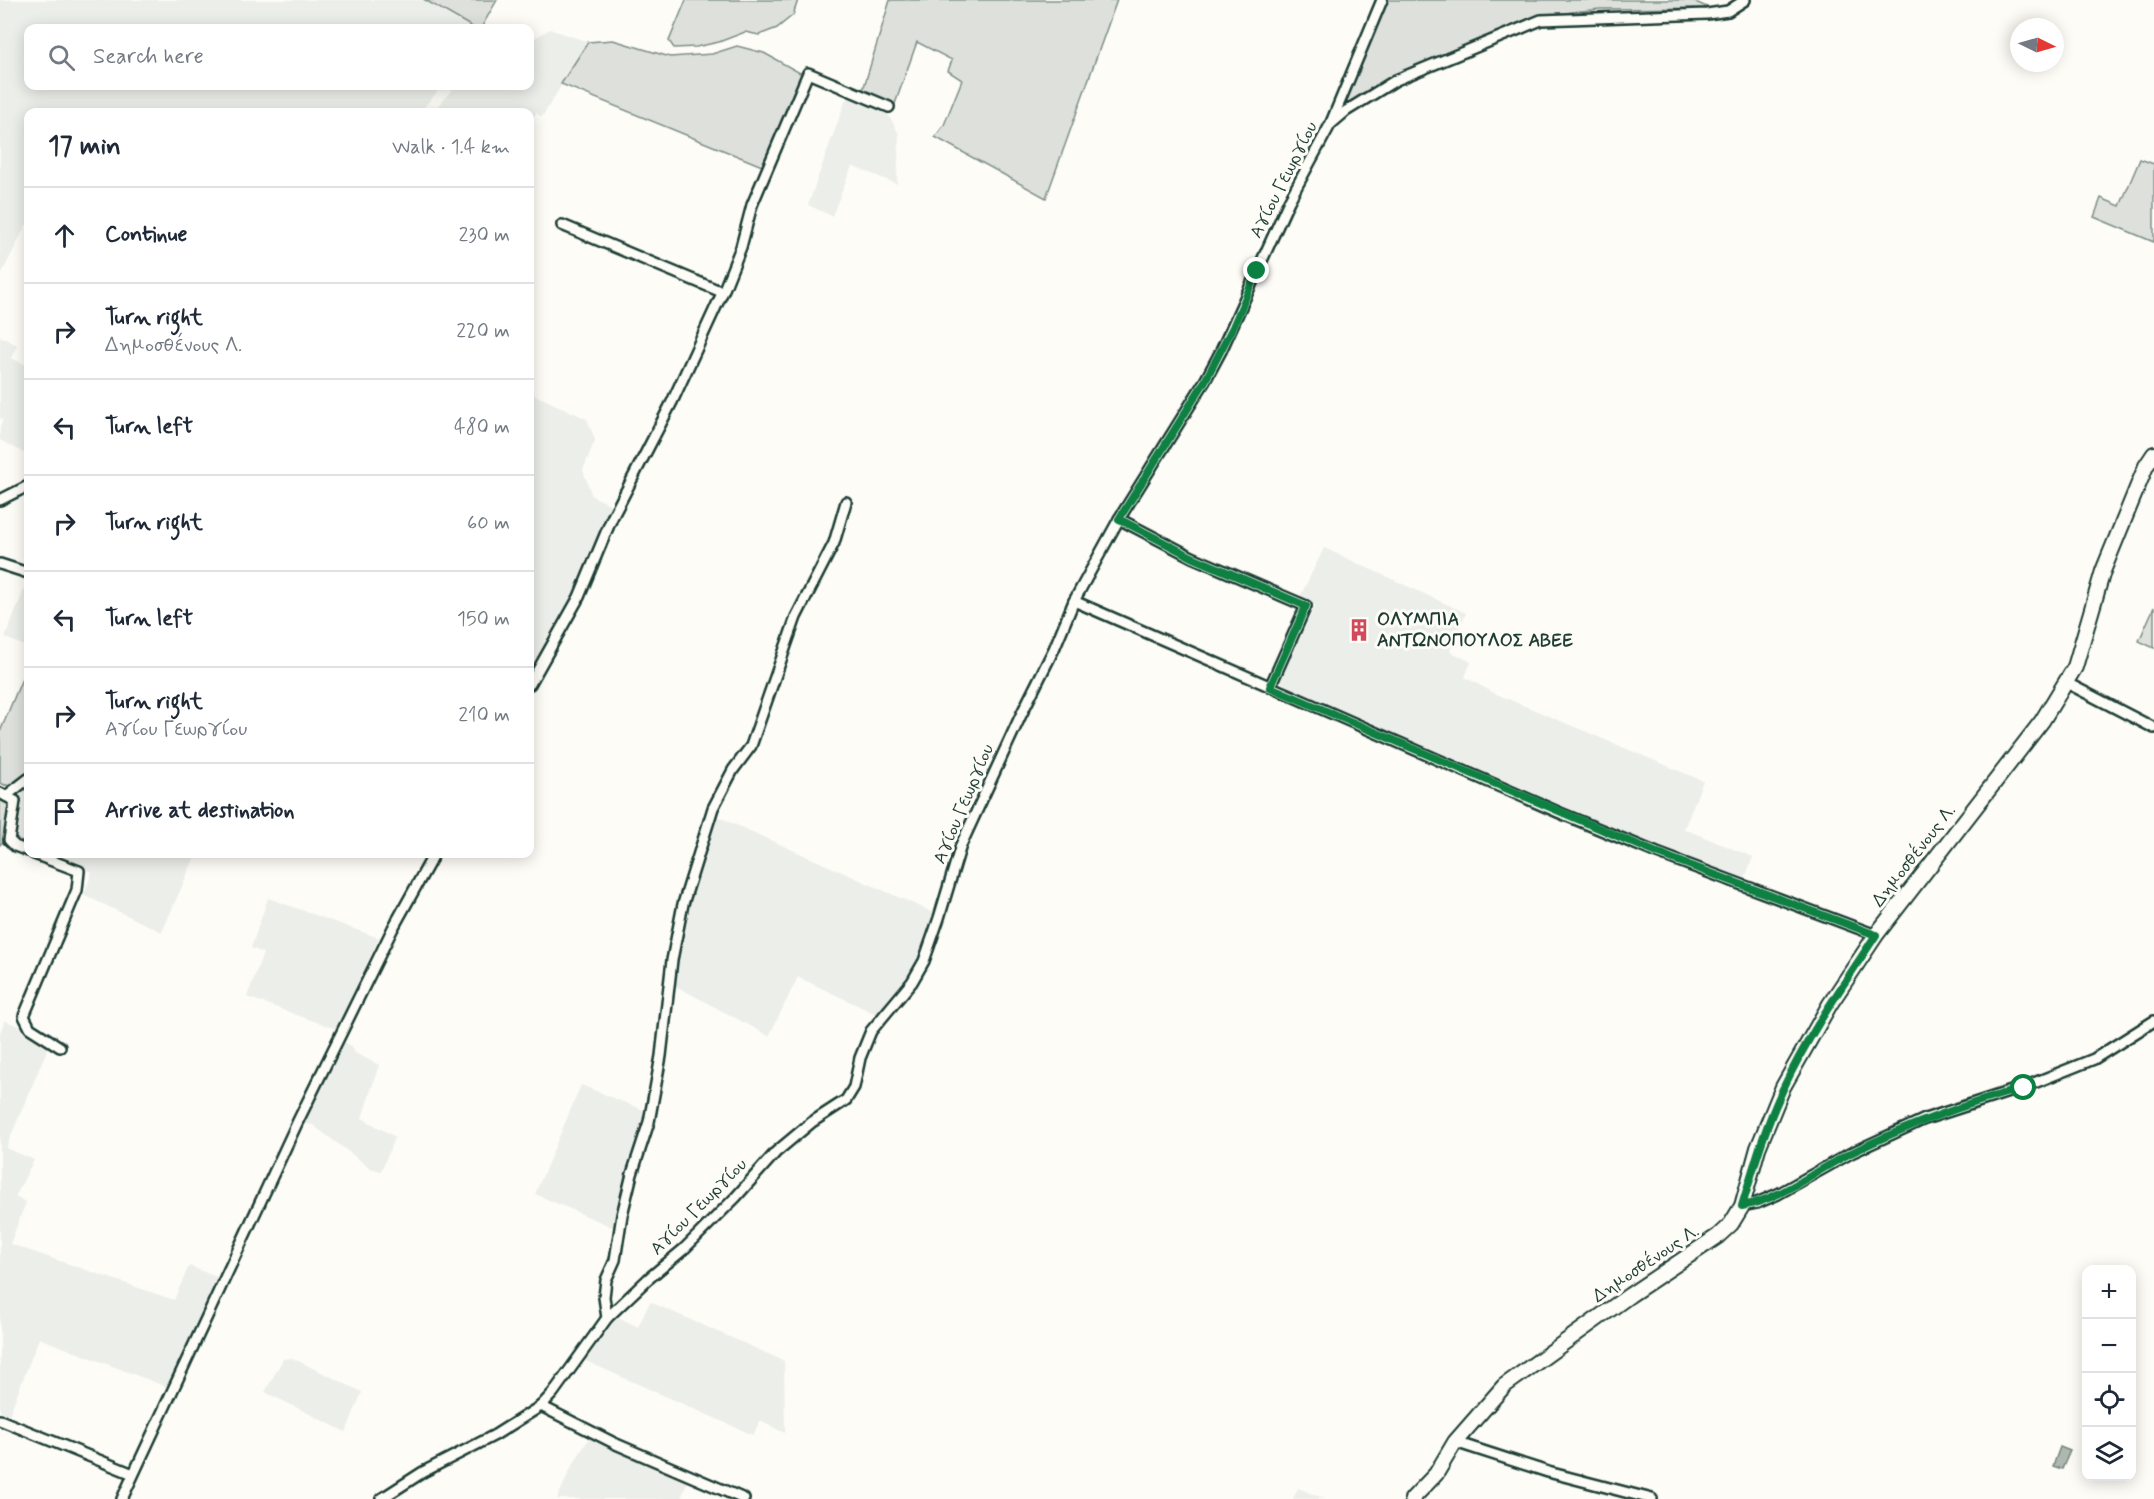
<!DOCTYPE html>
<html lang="en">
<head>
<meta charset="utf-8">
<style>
	body { margin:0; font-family:Mynerve,sans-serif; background:#f2f2f3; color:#1f2937 }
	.controls { position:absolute; right:18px; bottom:18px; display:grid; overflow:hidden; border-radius:12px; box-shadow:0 3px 15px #0003 }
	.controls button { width:54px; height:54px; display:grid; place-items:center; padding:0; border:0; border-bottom:2px solid #e0e1e3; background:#fff; color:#1f2937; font:30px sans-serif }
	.compass { position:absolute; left:2010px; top:18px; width:54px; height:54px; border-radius:50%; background:#fff; box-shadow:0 3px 15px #0003; rotate:95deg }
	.stop { position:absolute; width:18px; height:18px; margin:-14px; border:4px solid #0b8043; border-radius:50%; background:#fff }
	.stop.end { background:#0b8043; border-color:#fff; box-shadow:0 2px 6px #0008 }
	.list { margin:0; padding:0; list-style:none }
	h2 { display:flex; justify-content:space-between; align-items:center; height:78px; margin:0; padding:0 24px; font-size:26px }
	h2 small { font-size:20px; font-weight:400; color:#747a83 }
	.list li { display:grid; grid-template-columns:39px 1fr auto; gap:18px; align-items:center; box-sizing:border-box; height:96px; padding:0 24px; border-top:2px solid #e0e1e3 }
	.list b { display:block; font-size:22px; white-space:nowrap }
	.list p { margin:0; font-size:20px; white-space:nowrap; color:#747a83 }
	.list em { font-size:20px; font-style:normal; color:#747a83 }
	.icon { flex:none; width:33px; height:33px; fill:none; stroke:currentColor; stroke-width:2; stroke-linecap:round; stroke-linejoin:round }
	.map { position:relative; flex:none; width:2154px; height:1499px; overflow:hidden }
	.search { position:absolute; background:#fff; box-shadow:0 3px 15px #0003; left:24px; top:24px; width:510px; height:66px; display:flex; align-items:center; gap:15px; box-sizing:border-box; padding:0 21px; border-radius:12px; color:#747a83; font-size:22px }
	.panel { position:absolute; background:#fff; box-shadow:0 3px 15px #0003; left:24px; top:108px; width:510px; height:750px; border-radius:12px }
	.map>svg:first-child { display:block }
	.built { fill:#eceee9 }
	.green { fill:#dde0db; stroke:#7e8e88; stroke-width:1.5 }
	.water { fill:#aeb8b1; stroke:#75877f; stroke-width:1.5 }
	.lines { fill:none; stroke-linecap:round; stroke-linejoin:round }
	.street-casing { stroke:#1f3d34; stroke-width:14 }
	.secondary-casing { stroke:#1f3d34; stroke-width:18 }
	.street { stroke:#fdfcf7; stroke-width:9 }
	.secondary { stroke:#fdfcf7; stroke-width:14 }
	.route { stroke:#0b8043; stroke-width:8 }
	.labels { text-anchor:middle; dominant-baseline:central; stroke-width:6; stroke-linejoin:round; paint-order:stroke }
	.street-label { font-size:18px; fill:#1f3d34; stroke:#fdfcf7 }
	.poi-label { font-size:18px; font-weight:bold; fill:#1f3d34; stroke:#fdfcf7; text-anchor:start }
</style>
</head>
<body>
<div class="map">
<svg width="2154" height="1499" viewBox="0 0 2154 1499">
	<rect width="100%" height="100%" fill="#fdfcf7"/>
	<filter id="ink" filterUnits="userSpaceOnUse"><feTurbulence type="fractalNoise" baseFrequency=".0167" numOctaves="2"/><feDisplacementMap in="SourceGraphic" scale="12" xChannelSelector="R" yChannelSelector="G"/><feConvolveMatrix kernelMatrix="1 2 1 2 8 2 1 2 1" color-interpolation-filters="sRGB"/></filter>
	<g filter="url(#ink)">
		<g class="built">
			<polygon points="0,0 425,0 474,28 28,28 28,86 442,86 420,112 28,112 28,225 26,225 0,277"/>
			<polygon points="550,29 588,42 542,117 536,113 530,122 530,112 433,112 455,86 530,86 530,41"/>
			<polygon points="846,99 855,99 887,112 899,134 897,184 852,166 832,216 808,205"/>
			<polygon points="0,336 17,345 11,358 28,366 28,455 0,440 0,427 3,420 0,418"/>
			<polygon points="530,393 587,419 595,440 583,470 592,496 612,505 570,605 530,674"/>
			<polygon points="1324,548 1466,613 1450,651 1471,662 1465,677 1494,693 1703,781 1684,829 1753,857 1745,878 1659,848 1437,753 1364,719 1293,691 1280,681 1315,606 1300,597"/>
			<polygon points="28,580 28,654 25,646 5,638"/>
			<polygon points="28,784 28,847 14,841 12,834 22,807 19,790"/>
			<polygon points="714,815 934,913 925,943 915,964 903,984 876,1014 798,977 769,1036 674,985 684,913"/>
			<polygon points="45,854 196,854 162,932 84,895 92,872"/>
			<polygon points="268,898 379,938 336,1029 247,997 263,953 251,948"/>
			<polygon points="5,1021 28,1029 49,1045 6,1148 34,1160 15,1197 26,1202 10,1244 174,1300 189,1266 219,1278 167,1387 39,1338 9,1415 0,1411 0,1033"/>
			<polygon points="341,1041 352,1046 355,1053 379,1065 362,1118 395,1137 381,1171 370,1168 313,1125 306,1124 300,1126"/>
			<polygon points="581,1085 648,1112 617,1229 535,1194"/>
			<polygon points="650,1302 784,1361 785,1433 760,1421 753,1435 579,1358 614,1315 638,1327"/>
			<polygon points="292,1358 362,1392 346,1432 265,1392 283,1359"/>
			<polygon points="591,1435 688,1479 681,1499 557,1499 571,1468"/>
			<polygon points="1298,1488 1325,1499 1293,1499"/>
		</g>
		<g class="green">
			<polygon points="425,0 497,0 481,28 474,28"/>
			<polygon points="686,0 798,0 793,15 777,28 759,35 745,32 719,42 696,47 674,48 669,41"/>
			<polygon points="890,0 1117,0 1046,198 935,137 944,125 962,80 948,71 952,60 917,42 895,104 863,90"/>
			<polygon points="1388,0 1691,0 1709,8 1600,9 1536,16 1341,108"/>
			<polygon points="613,40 670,57 712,54 737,46 764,53 802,74 762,166 561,84 588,42"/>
			<polygon points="2140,159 2154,164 2154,242 2094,217 2101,198 2120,206"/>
			<polygon points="2154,607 2154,648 2139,641"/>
			<path d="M26,669L28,673V776C19,783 11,789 0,783V732Z"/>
			<polygon points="0,797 9,801 3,842 0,845"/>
		</g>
		<polygon class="water" points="2060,1447 2070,1451 2062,1469 2053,1466"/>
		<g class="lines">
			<g class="street-casing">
				<g id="street">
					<polyline points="1332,123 1346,111 1396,80 1541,20 1707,14 1728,11 1745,0"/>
					<polyline points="562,225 722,292"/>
					<polyline points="0,500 28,486"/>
					<polyline points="1119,519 1192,557 1306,606 1270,687"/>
					<polyline points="0,564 28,573"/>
					<polyline points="1074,601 1560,813 1657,853 1876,935"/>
					<polyline points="2065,682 2154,728"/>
					<polyline points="530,684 579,597 612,518 672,402 725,287 741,247 752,205 808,73 889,107"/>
					<polyline points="0,793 15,801 9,840 15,846 28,851"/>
					<polyline points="6,796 28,779"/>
					<polyline points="34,854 79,871 77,890 24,1016 30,1028 60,1047"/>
					<polyline points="1742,1206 1757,1203 1778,1194 1851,1153 1925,1119 2024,1087 2094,1059 2154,1021"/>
					<polyline points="607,1318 604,1297 606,1280 615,1260 622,1215 632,1174 649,1122 661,1056 672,960 683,904 713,808 733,770 751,746 796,617 834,543 846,502"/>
					<polyline points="541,1406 616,1444 744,1499"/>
					<polyline points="0,1420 133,1474"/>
					<polyline points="1455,1442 1548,1472 1652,1499"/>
					<polyline points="122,1499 298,1121 393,928 434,854"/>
					<polyline points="381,1499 423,1472 495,1435 541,1406 553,1393 607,1318 648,1279 684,1249 736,1197 776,1152 812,1122 846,1100 854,1087 860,1058 871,1031 912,982 924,961 939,918 961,845 1021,715 1054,649 1074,601 1119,519 1205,381 1221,351 1289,201 1330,125 1382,0"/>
				</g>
			</g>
			<g class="secondary-casing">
				<polyline id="secondary" points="1412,1499 1436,1474 1455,1442 1504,1386 1630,1295 1718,1236 1731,1224 1742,1206 1758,1148 1783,1087 1830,1004 1876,935 2042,721 2075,667 2103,571 2146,466 2154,454"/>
			</g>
			<use href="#street" class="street"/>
			<use href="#secondary" class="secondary"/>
		</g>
	</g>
	<g class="lines" filter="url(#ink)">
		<path class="route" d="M1257,271L1233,327L1205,381L1119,519L1192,557L1306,606L1270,687L1657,853L1876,935C1843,985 1808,1035 1783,1089C1765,1127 1754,1166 1742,1206C1782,1199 1816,1170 1853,1152C1908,1125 1965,1104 2024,1088"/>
	</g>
	<defs>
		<g id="building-bare" transform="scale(1.8)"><path d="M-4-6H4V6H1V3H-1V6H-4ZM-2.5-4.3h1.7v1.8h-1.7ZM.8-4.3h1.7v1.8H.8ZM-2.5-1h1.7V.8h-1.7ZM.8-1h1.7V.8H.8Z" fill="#d1495b" stroke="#fdfcf7" stroke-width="2.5" paint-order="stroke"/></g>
	</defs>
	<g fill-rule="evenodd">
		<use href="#building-bare" x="1359" y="630"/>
	</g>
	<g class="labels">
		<g class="street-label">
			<text transform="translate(1284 180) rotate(-63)">Αγίου Γεωργίου</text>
			<text transform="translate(964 804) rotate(-67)">Αγίου Γεωργίου</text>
			<text transform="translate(1914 856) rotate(-52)">Δημοσθένους Λ.</text>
			<text transform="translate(699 1207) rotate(-45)">Αγίου Γεωργίου</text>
			<text transform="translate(1646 1264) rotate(-34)">Δημοσθένους Λ.</text>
		</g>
		<g class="poi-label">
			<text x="1377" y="620">ΟΛΥΜΠΙΑ<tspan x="1377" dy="21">ΑΝΤΩΝΟΠΟΥΛΟΣ ΑΒΕΕ</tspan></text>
		</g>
	</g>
</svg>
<div class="controls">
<button>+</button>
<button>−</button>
<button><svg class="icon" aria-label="locate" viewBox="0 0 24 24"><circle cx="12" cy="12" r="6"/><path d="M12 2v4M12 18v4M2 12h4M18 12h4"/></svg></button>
<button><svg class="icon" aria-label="layers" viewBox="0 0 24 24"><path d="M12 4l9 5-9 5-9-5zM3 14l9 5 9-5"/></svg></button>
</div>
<svg class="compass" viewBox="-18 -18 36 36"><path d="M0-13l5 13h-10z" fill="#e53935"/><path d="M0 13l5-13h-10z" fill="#747a83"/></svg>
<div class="stop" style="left:2024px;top:1088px"></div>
<div class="stop end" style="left:1257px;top:271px"></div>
<div class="search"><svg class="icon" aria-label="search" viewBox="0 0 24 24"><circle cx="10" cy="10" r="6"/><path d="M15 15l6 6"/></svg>Search here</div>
<section class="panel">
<h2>17 min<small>Walk · 1.4 km</small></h2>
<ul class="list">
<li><svg class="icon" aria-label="ahead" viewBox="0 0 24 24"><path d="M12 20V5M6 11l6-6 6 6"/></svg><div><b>Continue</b></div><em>230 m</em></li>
<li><svg class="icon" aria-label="right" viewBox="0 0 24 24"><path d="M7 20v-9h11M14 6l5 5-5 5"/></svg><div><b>Turn right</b><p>Δημοσθένους Λ.</p></div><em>220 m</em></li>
<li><svg class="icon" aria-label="left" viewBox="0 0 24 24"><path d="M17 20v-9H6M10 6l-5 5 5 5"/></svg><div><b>Turn left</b></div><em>480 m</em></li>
<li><svg class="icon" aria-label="right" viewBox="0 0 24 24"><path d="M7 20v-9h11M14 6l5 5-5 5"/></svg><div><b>Turn right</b></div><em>60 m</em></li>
<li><svg class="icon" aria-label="left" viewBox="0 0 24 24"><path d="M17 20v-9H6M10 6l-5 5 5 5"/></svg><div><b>Turn left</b></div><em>150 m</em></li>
<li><svg class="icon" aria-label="right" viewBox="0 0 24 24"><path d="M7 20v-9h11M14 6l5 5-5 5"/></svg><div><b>Turn right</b><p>Αγίου Γεωργίου</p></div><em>210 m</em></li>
<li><svg class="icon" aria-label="arrive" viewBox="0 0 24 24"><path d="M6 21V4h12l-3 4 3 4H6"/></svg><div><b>Arrive at destination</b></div></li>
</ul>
</section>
</div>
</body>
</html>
